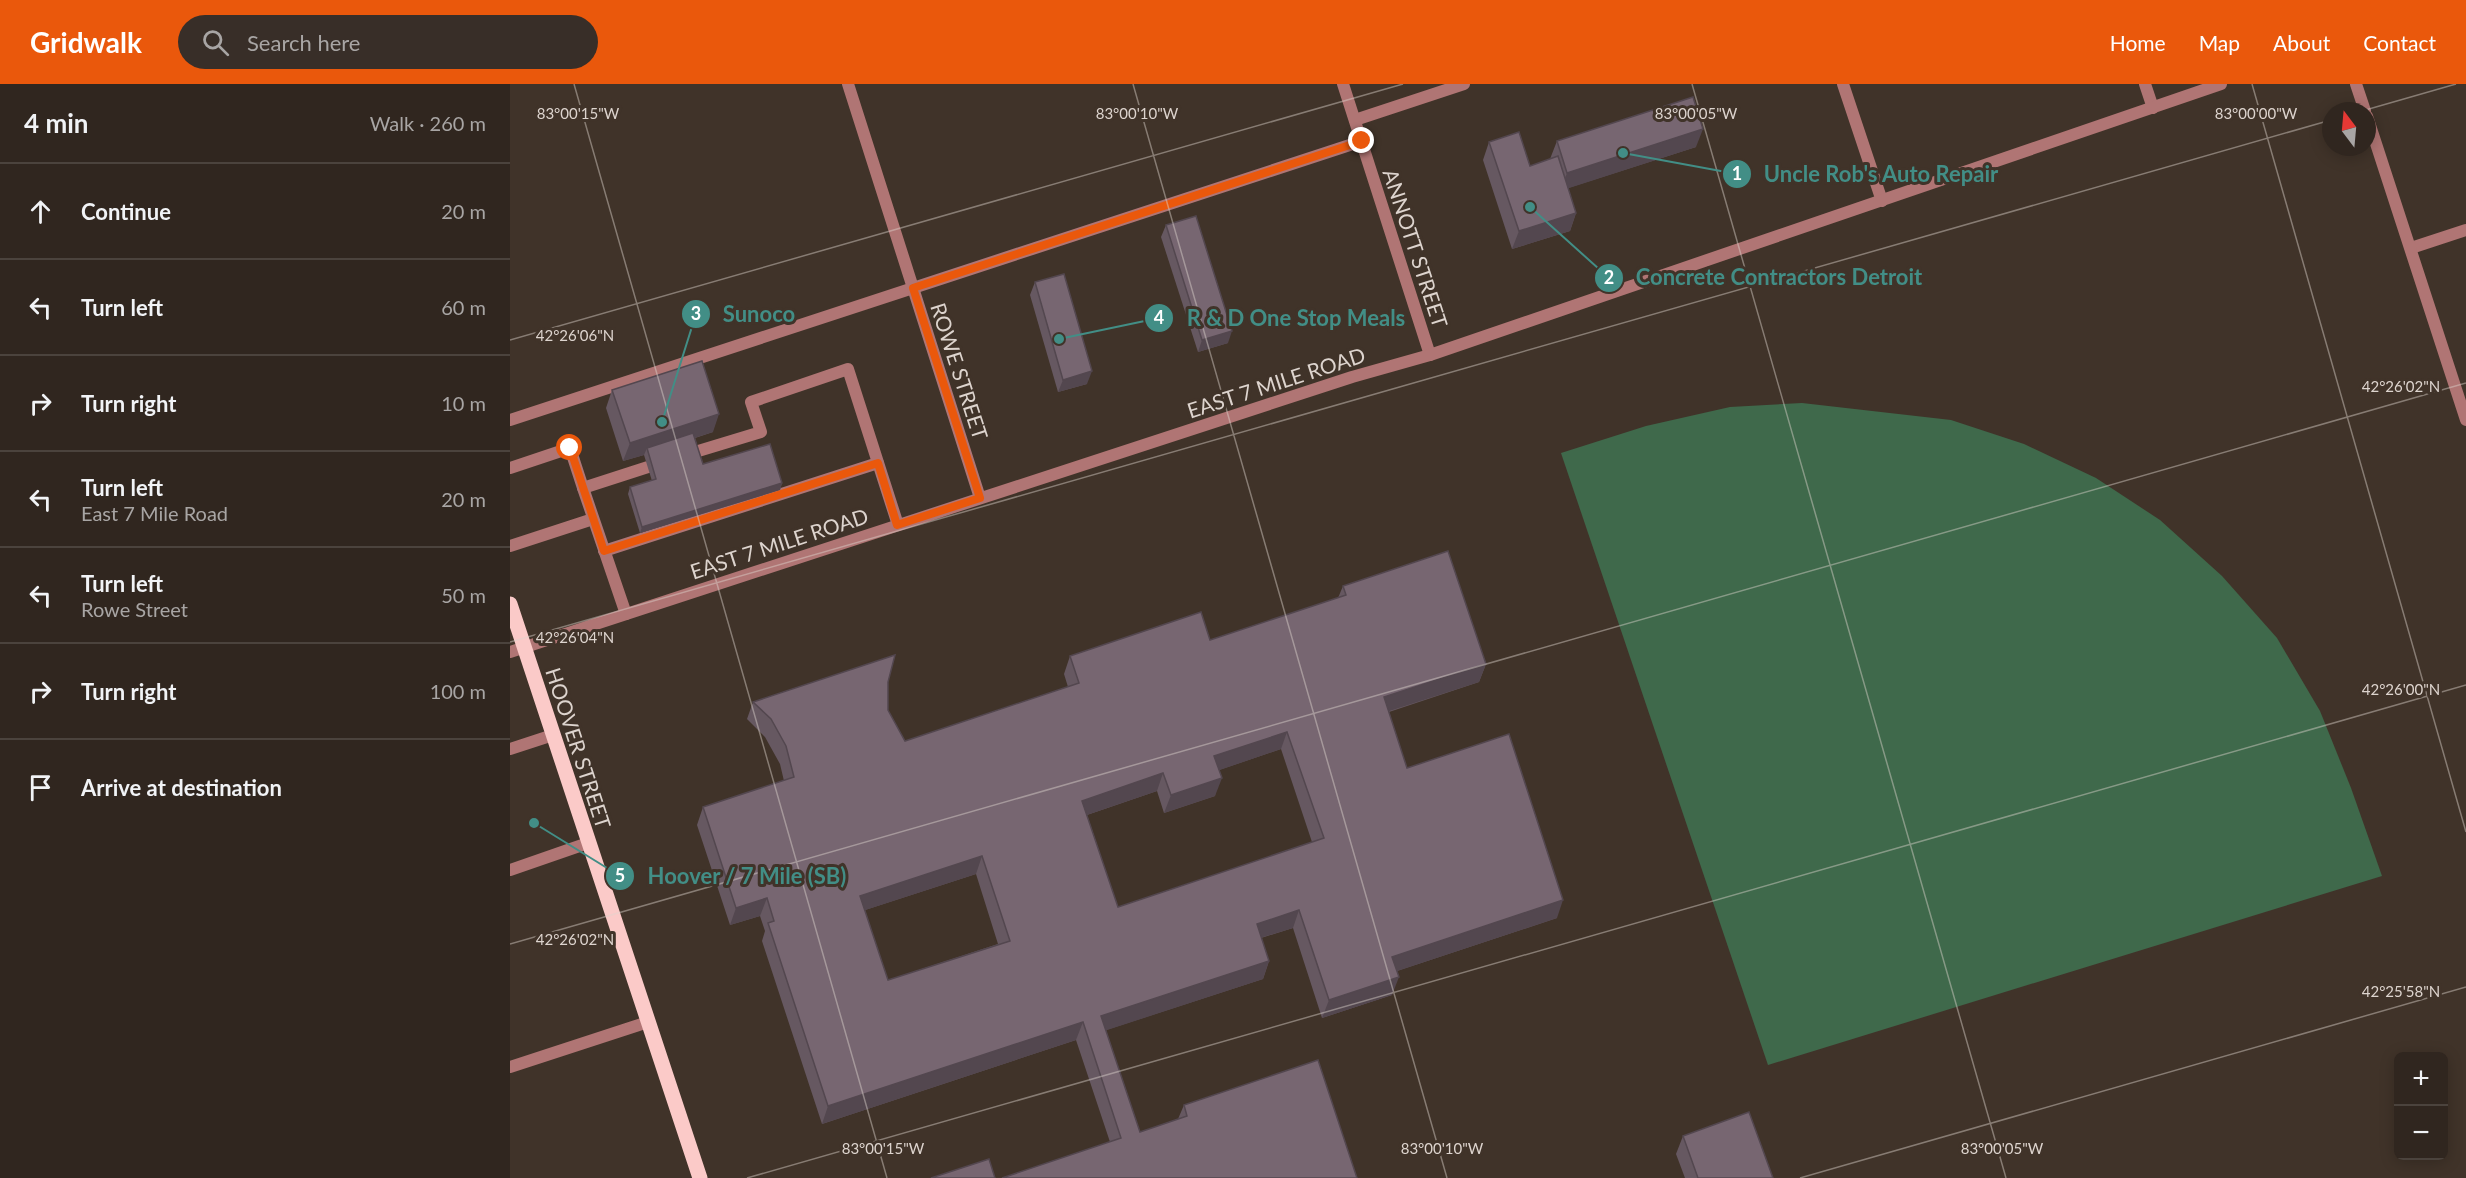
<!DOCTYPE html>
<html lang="en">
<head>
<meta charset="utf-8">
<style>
	body { margin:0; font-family:Lato,sans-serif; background:#382e28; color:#f1f3f6 }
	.controls { position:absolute; right:18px; bottom:18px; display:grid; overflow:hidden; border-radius:9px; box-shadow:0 3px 15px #0003 }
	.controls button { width:54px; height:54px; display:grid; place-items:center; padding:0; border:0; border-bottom:2px solid #4b433d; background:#30261f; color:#f1f3f6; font:30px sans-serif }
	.compass { position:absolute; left:1812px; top:18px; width:54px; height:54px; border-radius:50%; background:#30261f; box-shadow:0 3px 15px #0003; rotate:344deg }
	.stop { position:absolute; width:18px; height:18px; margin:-14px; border:4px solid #ea580c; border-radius:50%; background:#fff }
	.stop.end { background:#ea580c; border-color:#fff; box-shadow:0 2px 6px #0008 }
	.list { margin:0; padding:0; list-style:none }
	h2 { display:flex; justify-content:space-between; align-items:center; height:78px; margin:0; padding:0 24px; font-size:26px }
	h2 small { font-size:20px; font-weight:400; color:#a8a5a4 }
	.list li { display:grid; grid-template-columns:39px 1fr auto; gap:18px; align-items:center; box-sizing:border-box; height:96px; padding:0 24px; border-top:2px solid #4b433d }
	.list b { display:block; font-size:22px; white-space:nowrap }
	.list p { margin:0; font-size:20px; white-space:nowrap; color:#a8a5a4 }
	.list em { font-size:20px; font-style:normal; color:#a8a5a4 }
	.icon { flex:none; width:33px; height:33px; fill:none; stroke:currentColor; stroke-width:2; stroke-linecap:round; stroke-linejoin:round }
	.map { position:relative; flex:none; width:1956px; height:1094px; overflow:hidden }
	header { display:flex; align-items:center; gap:36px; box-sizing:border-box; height:84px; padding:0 30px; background:#ea580c; color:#fff }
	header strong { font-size:28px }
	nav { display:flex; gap:33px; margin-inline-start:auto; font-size:21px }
	.search { width:420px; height:54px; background:#382e28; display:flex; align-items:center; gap:15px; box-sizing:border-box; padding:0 21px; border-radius:33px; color:#a8a5a4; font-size:22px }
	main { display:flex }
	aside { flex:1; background:#30261f }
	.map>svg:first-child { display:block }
	.green { fill:#3f694b }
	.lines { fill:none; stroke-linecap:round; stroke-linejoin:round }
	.service { stroke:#b07574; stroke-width:12 }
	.minor { stroke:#b07574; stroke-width:12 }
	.tertiary { stroke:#b07574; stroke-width:12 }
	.primary { stroke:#fbcac8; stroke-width:15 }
	.wall { fill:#665861; fill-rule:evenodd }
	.shaded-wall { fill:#53474f }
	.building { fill:#776671; stroke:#53474f; stroke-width:1.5; fill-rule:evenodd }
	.route { stroke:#ea580c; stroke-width:8 }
	.ticks { fill:none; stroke:#ddd4ce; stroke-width:1.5; stroke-opacity:0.45 }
	.labels { text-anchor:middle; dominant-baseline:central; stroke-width:6; stroke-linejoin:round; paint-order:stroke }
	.street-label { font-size:21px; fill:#ddd4ce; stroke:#403329 }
	.ticks-label { font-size:15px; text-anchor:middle; fill:#ddd4ce; stroke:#403329; stroke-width:6; stroke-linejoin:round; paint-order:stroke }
	.leader { fill:none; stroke:#428e86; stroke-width:2 }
	.callout-dot { fill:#428e86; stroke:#403329; stroke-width:2 }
	.mark-label { font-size:18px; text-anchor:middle; font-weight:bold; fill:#fff }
	.callout-label { font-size:22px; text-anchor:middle; font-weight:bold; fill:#428e86; stroke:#403329; stroke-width:6; stroke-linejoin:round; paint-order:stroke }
</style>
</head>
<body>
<header>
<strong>Gridwalk</strong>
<div class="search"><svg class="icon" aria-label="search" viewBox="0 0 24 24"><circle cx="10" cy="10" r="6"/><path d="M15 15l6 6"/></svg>Search here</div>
<nav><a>Home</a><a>Map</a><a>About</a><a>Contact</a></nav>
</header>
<main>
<aside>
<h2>4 min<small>Walk · 260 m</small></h2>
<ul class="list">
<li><svg class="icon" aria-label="ahead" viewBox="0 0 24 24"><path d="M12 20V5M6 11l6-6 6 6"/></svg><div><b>Continue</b></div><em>20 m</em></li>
<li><svg class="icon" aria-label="left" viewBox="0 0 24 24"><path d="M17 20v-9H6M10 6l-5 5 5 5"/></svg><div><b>Turn left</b></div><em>60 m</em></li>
<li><svg class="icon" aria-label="right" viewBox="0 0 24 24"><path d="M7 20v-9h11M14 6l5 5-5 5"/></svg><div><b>Turn right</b></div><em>10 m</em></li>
<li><svg class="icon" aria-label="left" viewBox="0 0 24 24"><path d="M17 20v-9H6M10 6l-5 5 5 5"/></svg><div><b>Turn left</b><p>East 7 Mile Road</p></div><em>20 m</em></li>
<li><svg class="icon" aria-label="left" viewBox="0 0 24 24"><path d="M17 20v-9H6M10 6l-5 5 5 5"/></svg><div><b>Turn left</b><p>Rowe Street</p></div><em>50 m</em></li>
<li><svg class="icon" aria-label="right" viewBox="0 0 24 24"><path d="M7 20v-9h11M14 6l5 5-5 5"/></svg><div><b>Turn right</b></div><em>100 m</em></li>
<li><svg class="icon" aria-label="arrive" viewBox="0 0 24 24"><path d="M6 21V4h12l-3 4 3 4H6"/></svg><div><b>Arrive at destination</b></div></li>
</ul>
</aside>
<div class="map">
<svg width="1956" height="1094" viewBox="0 0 1956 1094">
	<rect width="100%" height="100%" fill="#403329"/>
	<polygon class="green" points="1292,319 1441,336 1514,360 1586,394 1650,436 1712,492 1767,554 1810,627 1841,704 1872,792 1258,981 1051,369 1136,342 1220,323"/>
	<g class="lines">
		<g class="service">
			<polyline points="1635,0 1643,24"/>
			<polyline points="845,36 954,0"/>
			<polyline points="1901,164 1956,146"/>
			<polyline points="0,336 852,57"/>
			<polyline points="185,368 251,348 241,318 338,285 388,441"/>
			<polyline points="0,384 60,364 73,404 138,383"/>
			<polyline points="73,404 116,530"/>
			<polyline points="0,462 83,435"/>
			<polyline points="94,467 368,379"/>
			<polyline points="0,665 43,651"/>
			<polyline points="0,786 78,759"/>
			<polyline points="0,983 138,938"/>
		</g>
		<g class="minor">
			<polyline points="338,0 470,414"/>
			<polyline points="833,0 920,271"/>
			<polyline points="1333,0 1372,117"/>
			<polyline points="1846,0 1855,27"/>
			<polyline points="1857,32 1956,336"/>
		</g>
		<polyline class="tertiary" points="0,568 842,293 920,271 1711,0"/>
		<polyline class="primary" points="0,520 190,1094"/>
	</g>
	<g class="wall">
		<polygon points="1047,57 1186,63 1058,104 1066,129 1060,147 1002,165 973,76 979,58 1020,82 1040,75"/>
		<polygon points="656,141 718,259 688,268 651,153"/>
		<polygon points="525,198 577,300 548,308 520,211"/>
		<polygon points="102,306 203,348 185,354 193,380 272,399 270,406 130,449 118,410 120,403 142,397 134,371 113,377 96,324"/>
		<path d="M833,502L976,580L969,598L879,628L897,684L1047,834L887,887L882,911L812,934L783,844L751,854L759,877L753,895L596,946L630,1048L668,1035L674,1021L847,1094L600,1058L566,956L312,1040L252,857L255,847L250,832L220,841L187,741L193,723L274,697L270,680L255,653L237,635L243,618L378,598V626L395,657L558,603L554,590L560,572L700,556L828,514ZM771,665L802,758L608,823L577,731L647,707L654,729L705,712L709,686ZM466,790L488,860L378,896L355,826Z"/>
		<polygon points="1173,1052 1263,1094 1175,1094 1166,1070"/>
	</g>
	<g class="shaded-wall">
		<polygon points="1193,45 1186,63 1050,107 1057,89"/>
		<polygon points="1066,129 1060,147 1002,165 1009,147"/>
		<polygon points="722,247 718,259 688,268 692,256"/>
		<polygon points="582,287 577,300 548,308 553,296"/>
		<polygon points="209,330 203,348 138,369 137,364 134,371 113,377 120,359"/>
		<polygon points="272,399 270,406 130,449 132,443"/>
		<polygon points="976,580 969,598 867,631 874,613"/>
		<polygon points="777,648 771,665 698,690 704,672"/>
		<polygon points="653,689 647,707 565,735 572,717"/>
		<polygon points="712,694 705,712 654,729 661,711"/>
		<polygon points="472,772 466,790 343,830 350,812"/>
		<polygon points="257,814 250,832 220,841 226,824"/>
		<polygon points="1053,816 1047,834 875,891 882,873"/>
		<polygon points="789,826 783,844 740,857 747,840"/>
		<polygon points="759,877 753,895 585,950 591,932"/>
		<polygon points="889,893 882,911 812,934 819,916"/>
		<polygon points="573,938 566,956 312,1040 318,1022"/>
	</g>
	<g class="building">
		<polygon points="1183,13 1193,45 1057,89 1047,57"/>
		<polygon points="1009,48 1020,82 1048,72 1066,129 1009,147 979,58"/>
		<polygon points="686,132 722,247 692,256 656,141"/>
		<polygon points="554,190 582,287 553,296 525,198"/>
		<polygon points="192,277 209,330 120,359 102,306"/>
		<polygon points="183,349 193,380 260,360 272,399 132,443 120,403 146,395 137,364"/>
		<path d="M938,467L976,580L874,613L897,684L999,650L1053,816L882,873L889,893L819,916L789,826L747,840L759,877L591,932L630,1048L677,1032L674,1021L808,976L847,1094H492L611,1054L573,938L318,1022L258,839L264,837L257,814L226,824L193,723L284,693L276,662L261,635L243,618L385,571L378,598V626L395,657L569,599L560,572L691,528L700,556L836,511L833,502ZM777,648L814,754L608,823L572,717L653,689L661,711L712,694L704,672ZM472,772L500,857L378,896L350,812Z"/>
		<polygon points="1239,1028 1263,1094 1188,1094 1173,1052"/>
		<polygon points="479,1075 485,1094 421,1094"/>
	</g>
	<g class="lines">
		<polyline class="route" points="60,364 94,467 368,379 387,441 470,414 403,204 852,57"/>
	</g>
	<path class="ticks" d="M64,0L377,1094M623,0L937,1094M1182,0L1496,1094M1742,0L1956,748M1852,27L1946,0M0,256L893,0M0,558L1821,36M0,860L1956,299M237,1094L1956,601M1290,1094L1956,903"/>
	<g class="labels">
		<g class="street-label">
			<text transform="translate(906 164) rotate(72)">ANNOTT STREET</text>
			<text transform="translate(450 287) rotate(72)">ROWE STREET</text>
			<text transform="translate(766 298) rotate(-18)">EAST 7 MILE ROAD</text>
			<text transform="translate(269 459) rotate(-18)">EAST 7 MILE ROAD</text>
			<text transform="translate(69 664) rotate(72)">HOOVER STREET</text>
		</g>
	</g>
	<g class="ticks-label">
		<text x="68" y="35">83°00'15"W</text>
		<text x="627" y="35">83°00'10"W</text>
		<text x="1186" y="35">83°00'05"W</text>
		<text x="1746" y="35">83°00'00"W</text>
		<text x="65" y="257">42°26'06"N</text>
		<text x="1891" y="308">42°26'02"N</text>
		<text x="65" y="559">42°26'04"N</text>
		<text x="1891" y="611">42°26'00"N</text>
		<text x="65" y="861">42°26'02"N</text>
		<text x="1891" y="913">42°25'58"N</text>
		<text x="373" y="1070">83°00'15"W</text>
		<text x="932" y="1070">83°00'10"W</text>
		<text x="1492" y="1070">83°00'05"W</text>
	</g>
	<path class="leader" d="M1113 69L1227 90M1020 123L1099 194M152 338L186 230M549 255L649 234M24 739L110 792"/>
	<g class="callout-dot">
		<circle cx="1113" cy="69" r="6"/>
		<circle cx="1020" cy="123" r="6"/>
		<circle cx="152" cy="338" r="6"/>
		<circle cx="549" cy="255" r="6"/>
		<circle cx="24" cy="739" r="6"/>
		<circle cx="1227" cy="90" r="15"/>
		<circle cx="1099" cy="194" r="15"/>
		<circle cx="186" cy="230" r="15"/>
		<circle cx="649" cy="234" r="15"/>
		<circle cx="110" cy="792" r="15"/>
	</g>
	<g class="mark-label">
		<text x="1227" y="96">1</text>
		<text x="1099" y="200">2</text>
		<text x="186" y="236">3</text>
		<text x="649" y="240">4</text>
		<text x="110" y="798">5</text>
	</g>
	<g class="callout-label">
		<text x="1371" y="98">Uncle Rob's Auto Repair</text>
		<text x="1269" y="201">Concrete Contractors Detroit</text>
		<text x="249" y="238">Sunoco</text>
		<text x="786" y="242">R &amp; D One Stop Meals</text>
		<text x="237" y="800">Hoover / 7 Mile (SB)</text>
	</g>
</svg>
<div class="controls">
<button>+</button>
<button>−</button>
</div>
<svg class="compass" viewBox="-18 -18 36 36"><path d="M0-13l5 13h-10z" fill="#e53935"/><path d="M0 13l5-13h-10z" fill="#a8a5a4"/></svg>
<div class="stop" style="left:60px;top:364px"></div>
<div class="stop end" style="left:852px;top:57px"></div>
</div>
</main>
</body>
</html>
